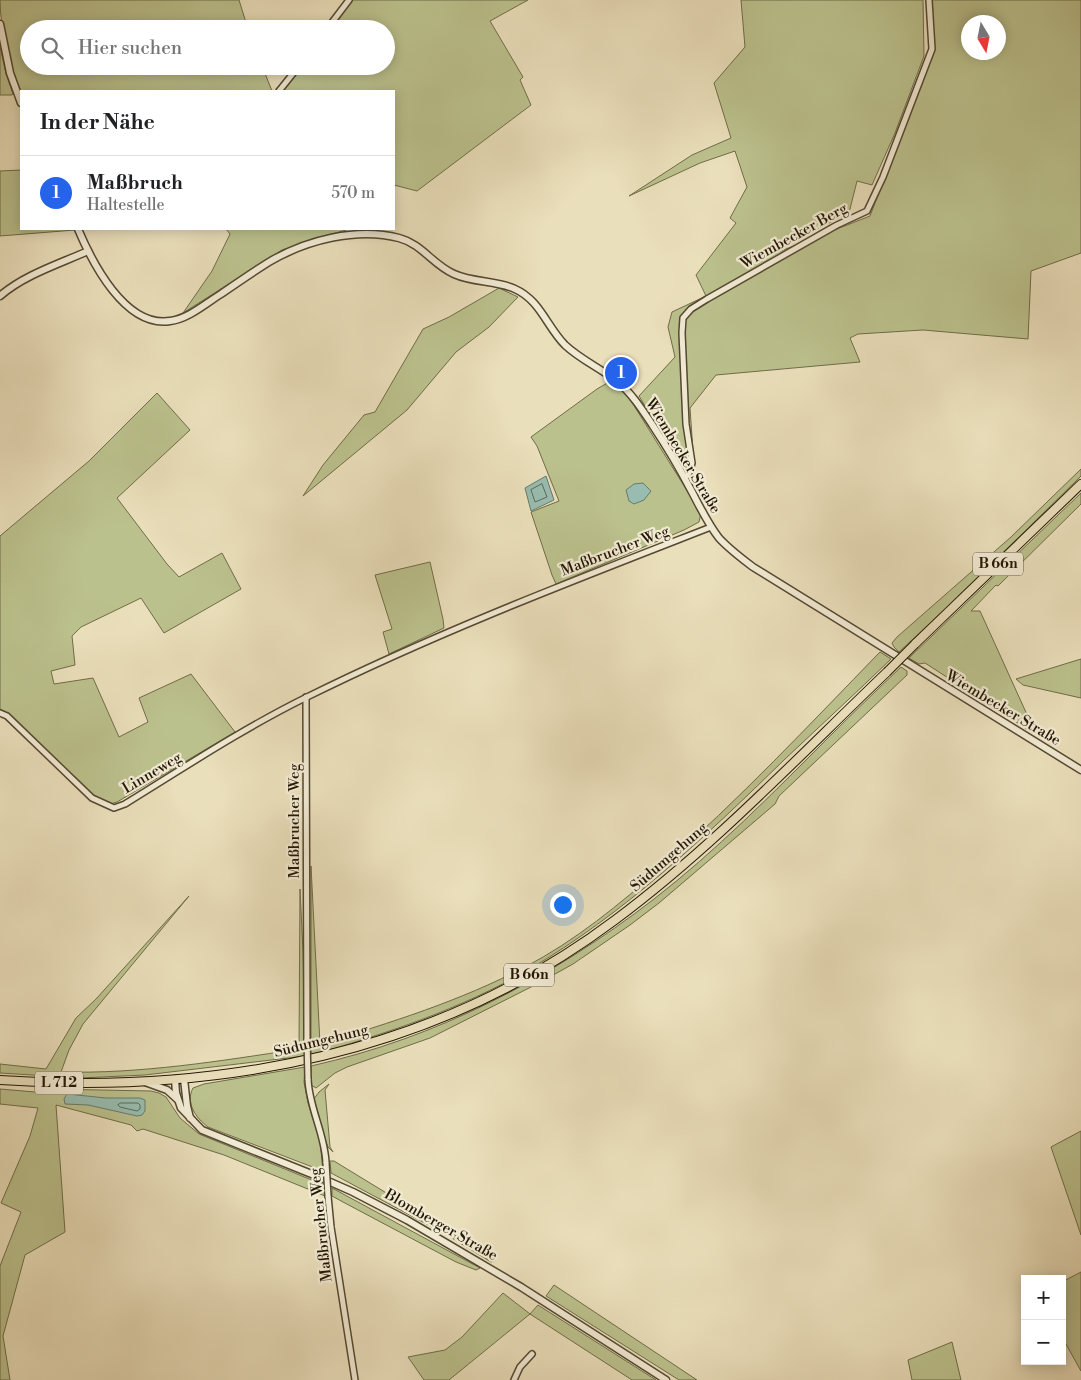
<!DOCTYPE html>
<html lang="de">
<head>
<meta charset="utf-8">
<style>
	body { margin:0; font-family:"Libre Bodoni",serif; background:#f2f2f2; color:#202124 }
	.controls { position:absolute; right:15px; bottom:15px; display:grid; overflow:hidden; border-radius:0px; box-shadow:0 2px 12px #0003 }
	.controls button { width:45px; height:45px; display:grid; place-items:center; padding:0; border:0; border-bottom:1px solid #e0e0e0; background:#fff; color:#202124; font:25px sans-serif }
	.compass { position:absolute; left:961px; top:15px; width:45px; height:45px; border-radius:50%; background:#fff; box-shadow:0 2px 12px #0003; rotate:170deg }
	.you { position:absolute; left:562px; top:904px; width:18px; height:18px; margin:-12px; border:4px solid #fff; border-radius:50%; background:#1a73e8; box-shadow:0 0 0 8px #1a73e833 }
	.badge { display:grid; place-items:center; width:32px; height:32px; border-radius:50%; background:#2563eb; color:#fff; font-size:16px; font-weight:700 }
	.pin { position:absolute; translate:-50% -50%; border:2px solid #fff; box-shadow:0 1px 5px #0006 }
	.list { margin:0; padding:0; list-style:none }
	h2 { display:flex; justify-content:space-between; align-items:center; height:65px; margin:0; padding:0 20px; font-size:21px }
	h2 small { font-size:16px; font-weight:400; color:#757577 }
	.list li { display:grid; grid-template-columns:32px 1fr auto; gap:15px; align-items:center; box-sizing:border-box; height:75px; padding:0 20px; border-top:1px solid #e0e0e0 }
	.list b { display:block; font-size:19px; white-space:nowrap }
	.list p { margin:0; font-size:16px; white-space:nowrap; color:#757577 }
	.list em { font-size:16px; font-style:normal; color:#757577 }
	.icon { flex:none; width:28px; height:28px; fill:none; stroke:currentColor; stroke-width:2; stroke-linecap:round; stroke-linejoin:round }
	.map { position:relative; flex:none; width:1081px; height:1380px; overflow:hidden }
	.search { position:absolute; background:#fff; box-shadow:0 2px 12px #0003; left:20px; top:20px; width:375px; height:55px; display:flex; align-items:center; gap:12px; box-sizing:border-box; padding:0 18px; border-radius:28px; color:#757577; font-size:19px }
	.panel { position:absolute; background:#fff; box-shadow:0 2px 12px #0003; left:20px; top:90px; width:375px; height:140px; border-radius:0px }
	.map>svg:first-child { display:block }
	.green { fill:#bbc18d; stroke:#6f6c48; fill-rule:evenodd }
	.water { fill:#98bdb0; stroke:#697a6b }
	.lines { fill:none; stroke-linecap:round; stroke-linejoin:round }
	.shore { stroke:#5e6a5a; stroke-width:1 }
	.minor-casing { stroke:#554832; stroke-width:8 }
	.tertiary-casing { stroke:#554832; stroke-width:9 }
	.primary-casing { stroke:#231604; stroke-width:10 }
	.minor { stroke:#f1ead3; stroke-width:5 }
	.tertiary { stroke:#f1ead3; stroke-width:6 }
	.primary { stroke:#eadfbb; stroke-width:8 }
	.minor-bridge-casing { stroke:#554832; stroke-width:8; stroke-linecap:butt }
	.primary-bridge-casing { stroke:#231604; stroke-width:10; stroke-linecap:butt }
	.minor-bridge { stroke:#f1ead3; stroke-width:5 }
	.primary-bridge { stroke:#eadfbb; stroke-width:8 }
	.labels { text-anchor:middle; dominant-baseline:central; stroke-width:4.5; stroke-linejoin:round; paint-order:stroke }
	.shield { fill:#f1ead3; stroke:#615642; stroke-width:1 }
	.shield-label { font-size:14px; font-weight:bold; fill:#231604 }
	.street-label { font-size:15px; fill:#231604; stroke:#f1ead3 }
</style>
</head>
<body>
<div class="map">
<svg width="1081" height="1380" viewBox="0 0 1081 1380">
	<rect width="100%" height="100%" fill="#eadfbb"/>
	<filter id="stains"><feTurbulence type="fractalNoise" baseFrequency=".004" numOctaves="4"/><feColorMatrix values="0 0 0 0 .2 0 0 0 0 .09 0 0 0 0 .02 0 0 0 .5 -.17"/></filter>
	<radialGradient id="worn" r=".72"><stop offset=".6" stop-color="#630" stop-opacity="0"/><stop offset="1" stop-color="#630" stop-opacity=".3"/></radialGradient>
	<g class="green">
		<path d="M0,0H239L248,29H29V66H262L272,91L21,92C10,64 0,29 0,0Z"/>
		<polygon points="350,0 528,0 490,21 523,77 520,80 531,105 417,191 394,185 394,91 281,91 300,66 386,66 386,29 329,29"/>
		<path d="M741,0H923L924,56L895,133L872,185L857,181L849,213L768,253V256L870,216L934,50L931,0H1081V253L1031,271L1028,339L923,330L858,334L850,338L860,362L716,375L690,408L694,466L688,471L678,460L639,396L675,357L668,327L672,312L706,296L696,275L736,223L730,218L747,187L735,151L700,163L629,196L692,155L731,138L714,83L745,47ZM968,22H998V52H968Z"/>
		<polygon points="0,47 6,74 13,94 12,95 0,95"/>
		<polygon points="21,170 21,229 74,229 75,230 0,236 0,171"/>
		<polygon points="226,229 349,229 282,250 183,313 212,271 230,234"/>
		<polygon points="499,288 518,297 489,327 456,352 407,410 303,496 323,465 364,415 375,412 423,329 449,317"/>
		<polygon points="609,382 620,388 633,404 701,513 699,522 684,530 556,584 552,575 531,512 559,501 537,446 531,437 597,389"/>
		<polygon points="157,393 190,430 117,498 167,564 179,577 222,553 241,589 164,633 141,598 81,627 72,636 75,665 51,671 54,684 93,678 119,737 148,722 139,698 191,674 235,732 117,802 110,804 100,799 85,789 18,722 0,709 0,536 89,461"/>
		<polygon points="1081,469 1081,476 959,596 899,652 894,647 892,643 897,637 1011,537"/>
		<polygon points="1081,493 1081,504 998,586 996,585 971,611 980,611 1034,730 1033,733 925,663 919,664 909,658"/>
		<polygon points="430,562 443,619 444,628 389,654 383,632 392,629 375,575"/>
		<path d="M880,652L891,659C856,693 820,726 784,760C705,837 624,914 528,970C461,1009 386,1034 311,1055V866L320,1044C390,1023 460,1001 525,967C575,941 620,904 662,867C739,800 809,725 880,652Z"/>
		<polygon points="1081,659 1081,698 1023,685 1016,679"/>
		<path d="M901,667L907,671V675L779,796L775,804L659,903L630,925L573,964L537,984L430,1038L347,1067L335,1073L316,1088L311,1085V1066C437,1038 552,978 654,899C716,851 772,794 828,738C852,714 877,690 901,667Z"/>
		<path d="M300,889L303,952L305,1056L145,1075L80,1078L0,1073V1064L46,1069L76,1018L96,999L189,896L83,1024L69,1050L61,1072C141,1074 220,1061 299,1049Z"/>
		<path d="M305,1067L304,1082L308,1103L320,1141L323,1171L208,1127C196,1118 185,1103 193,1088L204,1084Z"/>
		<polygon points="329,1084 325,1090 330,1147 333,1152 328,1147 326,1142 314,1099 319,1092"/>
		<polygon points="0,1089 35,1092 51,1089 151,1091 159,1093 166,1097 180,1118 199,1134 324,1185 325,1196 224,1155 143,1129 137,1131 131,1125 56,1105 65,1232 25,1255 3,1336 10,1380 0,1380 0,1266 21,1212 1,1203 30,1136 38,1108 0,1104"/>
		<polygon points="1081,1131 1081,1235 1051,1147"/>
		<polygon points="330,1161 334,1161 496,1260 491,1262 447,1235 331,1173"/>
		<polygon points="332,1188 480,1268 476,1270 456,1262 343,1202 332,1196"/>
		<polygon points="1081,1272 1081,1371 1062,1337 1062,1282"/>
		<polygon points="554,1285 697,1380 679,1380 546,1296"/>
		<polygon points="503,1293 530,1314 538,1305 656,1380 632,1380 530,1314 449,1380 424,1380 408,1357 445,1350 462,1337"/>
		<polygon points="952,1342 961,1380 912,1380 908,1360"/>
	</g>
	<g class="water">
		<polygon points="546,476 554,500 531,511 525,488"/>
		<polygon points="643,483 651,491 644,500 634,504 629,501 626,490 634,484"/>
		<polygon points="67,1094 106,1098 140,1098 145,1100 145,1111 142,1115 137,1116 88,1105 65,1104 64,1099"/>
	</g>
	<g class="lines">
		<g class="shore">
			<polygon points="542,484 547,497 535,502 531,490"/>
			<polygon points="121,1103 138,1103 140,1105 140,1109 137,1111 120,1107 118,1105"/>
		</g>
		<g class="minor-casing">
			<g id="minor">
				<polyline points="327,29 349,0"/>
				<polyline points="279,91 299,66"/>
				<polyline points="685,478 689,473 692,463 686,424 682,333 683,318 691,309 707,299 837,225 867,211 883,177 932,49 929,0"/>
				<polyline points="306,697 307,1040"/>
				<path d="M0,713L7,716L92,798L114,808L125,804C185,767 244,728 307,697C438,632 575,580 711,527"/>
				<path d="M308,1079C309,1108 325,1134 326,1163"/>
				<polyline points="328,1196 331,1227 355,1380"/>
				<polyline points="514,1380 520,1367 532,1354"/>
			</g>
		</g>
		<g class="tertiary-casing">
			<g id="tertiary">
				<polyline points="0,24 10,73 21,103"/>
				<path d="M78,229C92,262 125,328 170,321C188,319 205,304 221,294C237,283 253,272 269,262C306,240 357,227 399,238C422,244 433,265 454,274C474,283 496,280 515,289C540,300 547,327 565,345C582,361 603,369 620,384C633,395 643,411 653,426C667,447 680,469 692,492C700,507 708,524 719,538C729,549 741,558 753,567L1081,770"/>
				<path d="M0,296C24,275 59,264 88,251"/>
				<polyline points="175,1079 176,1093 181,1108 202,1130 319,1177 353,1192 407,1220 521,1287 666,1380"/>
				<polyline points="184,1079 187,1106 190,1118"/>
				<polyline points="145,1082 167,1090 177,1099"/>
			</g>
		</g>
		<g class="primary-casing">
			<g id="primary">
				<polyline points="915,644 1081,484"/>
				<path d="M0,1080C219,1095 437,1054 615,920C712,848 799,756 887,672"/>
			</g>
		</g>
		<use href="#minor" class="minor"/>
		<use href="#tertiary" class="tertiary"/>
		<use href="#primary" class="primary"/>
		<g class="minor-bridge-casing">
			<g id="minor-bridge">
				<polyline points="307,1040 308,1079"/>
				<polyline points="326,1163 328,1196"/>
			</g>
		</g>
		<g class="primary-bridge-casing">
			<polyline id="primary-bridge" points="887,672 915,644"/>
		</g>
		<use href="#minor-bridge" class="minor-bridge"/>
		<use href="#primary-bridge" class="primary-bridge"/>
	</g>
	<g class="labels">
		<g class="shield">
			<rect x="973" y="552.5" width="50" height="23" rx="4"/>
			<rect x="504" y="963.5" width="50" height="23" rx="4"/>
			<rect x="35" y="1071.5" width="48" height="23" rx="4"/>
		</g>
		<g class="shield-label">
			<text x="998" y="564">B 66n</text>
			<text x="529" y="975">B 66n</text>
			<text x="59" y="1083">L 712</text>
		</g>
		<g class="street-label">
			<text transform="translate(794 236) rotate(-29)">Wiembecker Berg</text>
			<text transform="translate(683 456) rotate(59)">Wiembecker Straße</text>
			<text transform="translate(615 551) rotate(-21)">Maßbrucher Weg</text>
			<text transform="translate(1003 708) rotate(31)">Wiembecker Straße</text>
			<text transform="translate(152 773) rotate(-31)">Linneweg</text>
			<text transform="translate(294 821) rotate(-90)">Maßbrucher Weg</text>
			<text transform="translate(669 857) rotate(-41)">Südumgehung</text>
			<text transform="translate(321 1041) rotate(-14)">Südumgehung</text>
			<text transform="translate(321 1225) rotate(-96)">Maßbrucher Weg</text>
			<text transform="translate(441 1225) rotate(30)">Blomberger Straße</text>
		</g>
	</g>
	<rect width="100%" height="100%" filter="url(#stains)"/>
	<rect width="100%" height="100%" fill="url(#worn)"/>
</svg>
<div class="controls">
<button>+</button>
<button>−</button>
</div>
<svg class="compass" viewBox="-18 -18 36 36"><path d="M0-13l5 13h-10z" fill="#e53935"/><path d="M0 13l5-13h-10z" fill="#757577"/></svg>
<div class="you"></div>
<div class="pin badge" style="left:621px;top:373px">1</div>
<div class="search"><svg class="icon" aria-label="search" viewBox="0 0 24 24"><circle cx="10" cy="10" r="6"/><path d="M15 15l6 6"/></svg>Hier suchen</div>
<section class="panel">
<h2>In der Nähe<small></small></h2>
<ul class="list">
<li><span class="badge">1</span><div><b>Maßbruch</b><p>Haltestelle</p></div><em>570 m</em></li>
</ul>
</section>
</div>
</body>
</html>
